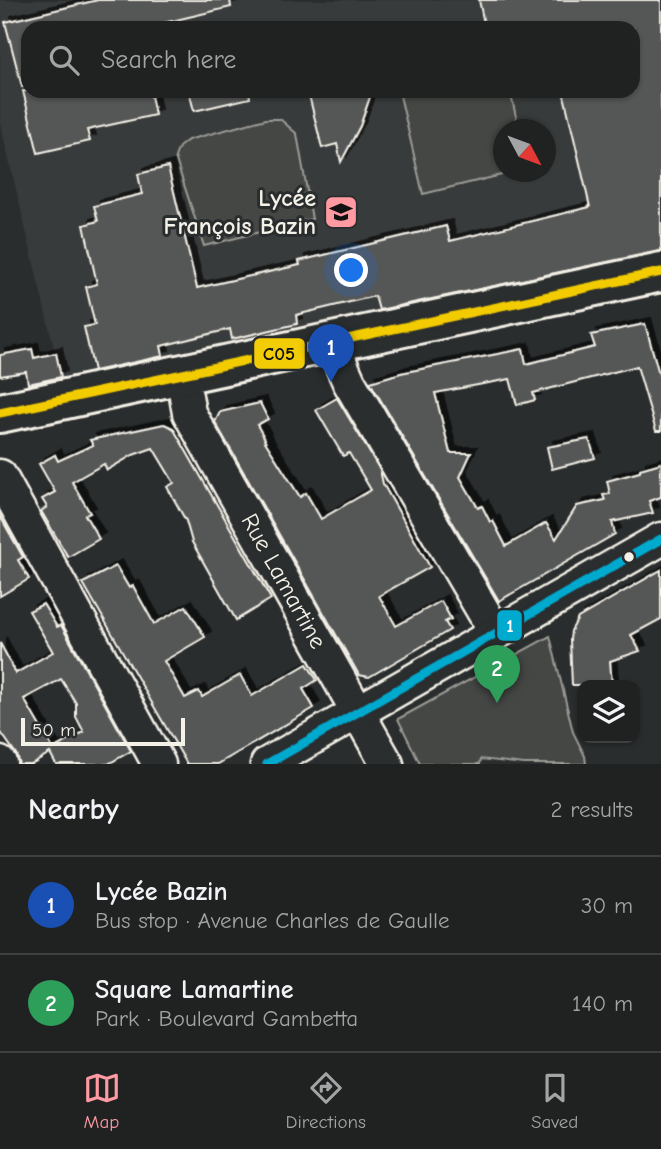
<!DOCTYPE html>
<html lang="en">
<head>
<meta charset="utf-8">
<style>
	body { margin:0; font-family:"Comic Neue",sans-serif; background:#282a2a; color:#f1f3f6 }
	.controls { position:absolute; right:21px; bottom:21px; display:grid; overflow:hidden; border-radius:14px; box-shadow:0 2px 5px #0004 }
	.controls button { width:63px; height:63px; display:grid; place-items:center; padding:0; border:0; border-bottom:2px solid #3d3f40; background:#202222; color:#f1f3f6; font:35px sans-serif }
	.compass { position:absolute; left:493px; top:119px; width:63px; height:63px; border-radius:50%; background:#202222; box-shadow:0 2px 5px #0004; rotate:131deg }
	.scale { position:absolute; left:21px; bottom:18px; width:164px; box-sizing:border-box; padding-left:7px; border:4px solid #f4f1e8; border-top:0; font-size:19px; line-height:24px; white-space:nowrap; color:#f4f1e8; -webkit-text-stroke:5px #2a2d2e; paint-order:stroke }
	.you { position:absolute; left:352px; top:271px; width:24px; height:24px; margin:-18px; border:5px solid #fff; border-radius:50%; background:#1a73e8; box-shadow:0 0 0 10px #1a73e833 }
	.badge { display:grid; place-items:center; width:46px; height:46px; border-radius:50%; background:#ff9aa2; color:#fff; font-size:23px; font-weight:700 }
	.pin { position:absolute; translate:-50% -58px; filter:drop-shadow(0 2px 4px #0008) }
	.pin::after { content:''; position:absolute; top:37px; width:24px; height:21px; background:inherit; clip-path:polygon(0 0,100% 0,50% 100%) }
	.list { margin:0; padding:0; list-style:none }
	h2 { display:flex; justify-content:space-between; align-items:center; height:91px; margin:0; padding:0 28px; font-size:30px }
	h2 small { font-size:23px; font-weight:400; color:#a2a4a5 }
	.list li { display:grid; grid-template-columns:46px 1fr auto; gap:21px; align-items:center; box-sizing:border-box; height:98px; padding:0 28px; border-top:2px solid #3d3f40 }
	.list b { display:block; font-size:26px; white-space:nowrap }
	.list p { margin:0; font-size:23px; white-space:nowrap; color:#a2a4a5 }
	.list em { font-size:23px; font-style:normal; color:#a2a4a5 }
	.icon { flex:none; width:38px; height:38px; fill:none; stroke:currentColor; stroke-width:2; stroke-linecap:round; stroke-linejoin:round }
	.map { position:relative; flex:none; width:661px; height:764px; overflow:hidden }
	.search { position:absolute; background:#202222; box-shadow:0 2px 5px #0004; left:21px; right:21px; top:21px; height:77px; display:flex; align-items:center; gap:18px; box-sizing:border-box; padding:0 24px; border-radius:21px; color:#a2a4a5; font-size:26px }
	.sheet { height:287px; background:#202222 }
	nav { display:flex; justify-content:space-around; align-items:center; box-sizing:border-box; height:98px; border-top:2px solid #3d3f40; background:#202222; font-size:19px; color:#a2a4a5 }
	nav a { display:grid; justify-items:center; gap:4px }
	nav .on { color:#ff9aa2 }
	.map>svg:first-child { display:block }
	.built { fill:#373a3a; fill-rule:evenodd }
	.green { fill:#444645; stroke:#9c9c96; stroke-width:2 }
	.building { fill:#555756; stroke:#f4f1e8; stroke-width:2; fill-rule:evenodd; filter:url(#shadow) }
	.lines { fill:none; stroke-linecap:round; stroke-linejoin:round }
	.minor-casing { stroke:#f4f1e8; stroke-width:37 }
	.major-casing { stroke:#f4f1e8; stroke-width:44 }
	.minor { stroke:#2a2d2e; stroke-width:32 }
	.major { stroke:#2a2d2e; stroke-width:38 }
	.bus-1-casing { stroke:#2a2d2e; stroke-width:14 }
	.bus-2-casing { stroke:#2a2d2e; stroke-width:14 }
	.bus-1 { stroke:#f2cc05; stroke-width:9 }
	.bus-2 { stroke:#00a9ce; stroke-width:9 }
	.bus-dot { fill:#f4f1e8; stroke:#2a2d2e; stroke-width:2.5 }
	.labels { text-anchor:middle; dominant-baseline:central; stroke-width:6; stroke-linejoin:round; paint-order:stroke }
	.poi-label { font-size:24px; font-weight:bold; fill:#f4f1e8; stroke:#2a2d2e; text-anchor:end }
	.street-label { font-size:24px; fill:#f4f1e8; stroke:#2a2d2e }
	.line-badge { stroke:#2a2d2e; stroke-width:2.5 }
	.badge-label { font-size:19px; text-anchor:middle; font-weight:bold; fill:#fff }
	.pale-badge-label { font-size:19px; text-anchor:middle; font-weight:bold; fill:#111 }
</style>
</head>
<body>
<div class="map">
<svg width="661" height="764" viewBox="0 0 661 764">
	<defs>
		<filter id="shadow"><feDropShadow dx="6" dy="-6" stdDeviation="0" flood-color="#0009"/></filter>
	</defs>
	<rect width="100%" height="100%" fill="#2a2d2e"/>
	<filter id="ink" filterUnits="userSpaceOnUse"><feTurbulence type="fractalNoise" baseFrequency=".0143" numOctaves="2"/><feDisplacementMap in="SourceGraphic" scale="14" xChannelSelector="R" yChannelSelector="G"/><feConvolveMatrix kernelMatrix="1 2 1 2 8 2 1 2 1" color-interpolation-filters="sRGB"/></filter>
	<g filter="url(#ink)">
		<path class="built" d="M0,0H661V253L61,377L0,123ZM28,28H633V91H28ZM504,130H546V172H504Z"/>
		<g class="green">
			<polygon points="399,91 510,91 519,129 504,130 504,172 514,172 423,194"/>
			<polygon points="266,119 280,119 297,134 312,219 204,246 175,157 179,147 188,140"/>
			<polygon points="550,636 573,732 585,756 586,764 524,764 481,759 480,764 420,764 398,719"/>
		</g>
		<g class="building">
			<polygon points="98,0 230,0 231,7 142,28 28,28 28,86 22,87 5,22"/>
			<polygon points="479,0 661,0 661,251 379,310 375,296 296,315 297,324 232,339 230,329 161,346 163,356 94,371 84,327 95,325 86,287 97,284 84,225 98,221 94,206 142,194 138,174 168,167 197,288 300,265 299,261 446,226 450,241 590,207 563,91 633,91 633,28 485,28"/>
			<polygon points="23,91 150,91 155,115 87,130 90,141 38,153"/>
			<polygon points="189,91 249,91 250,98 194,111"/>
			<polygon points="308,91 372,91 360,126 341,162 337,144 322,148"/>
			<polygon points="645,324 661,381 661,431 656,431 637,366 533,393 535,400 517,405 510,379 435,393 450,453 471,453 460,477 478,508 482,506 490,522 493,521 506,546 546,523 556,539 577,506 605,500 603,495 610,494 607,481 640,472 640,469 661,463 661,497 649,501 653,513 612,522 615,534 499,601 370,382 401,373 523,349 526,364 595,347 591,335"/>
			<polygon points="32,349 34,358 56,353 61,377 28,384 26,372 0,376 0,355"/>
			<polygon points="337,398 380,470 383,484 430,567 379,596 396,626 441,601 451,619 445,622 450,630 369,677 359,675 215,422 220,412 260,403 268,419 257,425 265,439 264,440 300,497 306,493 321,519 371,490 349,453 343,456 316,410"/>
			<polygon points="164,424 173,428 271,599 236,620 192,542 186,521 167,487 174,483 153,448 133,455 107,470 104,464 72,482 90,513 85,515 99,539 68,557 41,511 47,507 42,499 55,492 39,464 55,455 58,461 93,445 90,440"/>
			<polygon points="589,439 595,458 552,469 547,447"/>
			<polygon points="0,516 23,557 18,560 29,579 0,596"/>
			<polygon points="116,566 129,588 133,586 154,624 186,606 205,637 164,661 185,698 199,691 202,697 240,675 252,696 307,664 317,680 303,689 314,708 218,764 187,764 83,583"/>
			<polygon points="661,570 661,619 631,635 640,651 610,661 612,685 572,685 570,640 571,631 578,618"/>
			<path d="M43,604L57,627L61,625L131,751L108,764H56L50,753L31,764H19L16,754L0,731V643L16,673L53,652L29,611ZM61,679L76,703V717L84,732L53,749L24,699Z"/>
		</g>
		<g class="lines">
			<g class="minor-casing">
				<g id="minor">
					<polyline points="335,341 341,364 349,382 496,633"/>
					<polyline points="186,396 189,413 387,764"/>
					<polyline points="0,476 159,764"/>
					<polyline points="0,763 0,764"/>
					<polyline points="267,764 661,539"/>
				</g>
			</g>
			<g class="major-casing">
				<polyline id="major" points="0,413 661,272"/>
			</g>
			<use href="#minor" class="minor"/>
			<use href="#major" class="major"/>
			<g class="bus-1-casing">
				<polyline id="bus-1" points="0,413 661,272"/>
			</g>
			<g class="bus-2-casing">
				<polyline id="bus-2" points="267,764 661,539"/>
			</g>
			<use href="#bus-1" class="bus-1"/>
			<use href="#bus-2" class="bus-2"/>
		</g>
	</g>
	<defs>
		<g id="school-square" transform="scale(1.75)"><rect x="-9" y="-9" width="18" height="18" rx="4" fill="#ff9aa2" stroke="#2a2d2e"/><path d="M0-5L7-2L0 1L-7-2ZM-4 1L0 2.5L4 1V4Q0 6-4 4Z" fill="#111"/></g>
	</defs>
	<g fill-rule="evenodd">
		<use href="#school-square" x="341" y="212"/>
	</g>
	<circle class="bus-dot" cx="629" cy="557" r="6"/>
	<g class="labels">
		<g class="poi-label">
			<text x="316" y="198">Lycée<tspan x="316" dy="28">François Bazin</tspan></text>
		</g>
		<g class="street-label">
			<text transform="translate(284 581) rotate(61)">Rue Lamartine</text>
		</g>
	</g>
	<g class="line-badge">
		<rect x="253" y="337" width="53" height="33" rx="7" fill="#f2cc05"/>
		<rect x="496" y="609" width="27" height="33" rx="7" fill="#00a9ce"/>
	</g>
	<g class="badge-label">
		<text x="510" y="632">1</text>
	</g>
	<g class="pale-badge-label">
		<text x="279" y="360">C05</text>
	</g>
</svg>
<div class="controls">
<button><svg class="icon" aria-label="layers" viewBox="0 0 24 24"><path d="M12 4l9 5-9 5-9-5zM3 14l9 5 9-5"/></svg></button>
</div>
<svg class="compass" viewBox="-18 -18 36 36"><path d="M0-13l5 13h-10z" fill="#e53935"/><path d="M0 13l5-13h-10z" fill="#a2a4a5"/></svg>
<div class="scale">50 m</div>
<div class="you"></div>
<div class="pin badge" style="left:331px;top:382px;background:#1a4fb4">1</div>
<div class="pin badge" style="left:497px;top:703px;background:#2e9e5b">2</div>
<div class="search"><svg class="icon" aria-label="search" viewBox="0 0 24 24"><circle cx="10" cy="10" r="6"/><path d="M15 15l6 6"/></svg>Search here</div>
</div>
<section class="sheet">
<h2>Nearby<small>2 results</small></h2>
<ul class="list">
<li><span class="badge" style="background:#1a4fb4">1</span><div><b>Lycée Bazin</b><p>Bus stop · Avenue Charles de Gaulle</p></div><em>30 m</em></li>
<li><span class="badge" style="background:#2e9e5b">2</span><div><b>Square Lamartine</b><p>Park · Boulevard Gambetta</p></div><em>140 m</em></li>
</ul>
</section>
<nav>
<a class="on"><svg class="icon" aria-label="map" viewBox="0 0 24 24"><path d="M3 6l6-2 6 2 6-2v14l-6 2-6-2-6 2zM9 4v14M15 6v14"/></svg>Map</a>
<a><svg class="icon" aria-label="directions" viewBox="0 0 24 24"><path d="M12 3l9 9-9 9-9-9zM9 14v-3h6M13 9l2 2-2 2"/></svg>Directions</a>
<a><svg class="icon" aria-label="saved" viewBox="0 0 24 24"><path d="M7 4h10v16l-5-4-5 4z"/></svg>Saved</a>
</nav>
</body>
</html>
